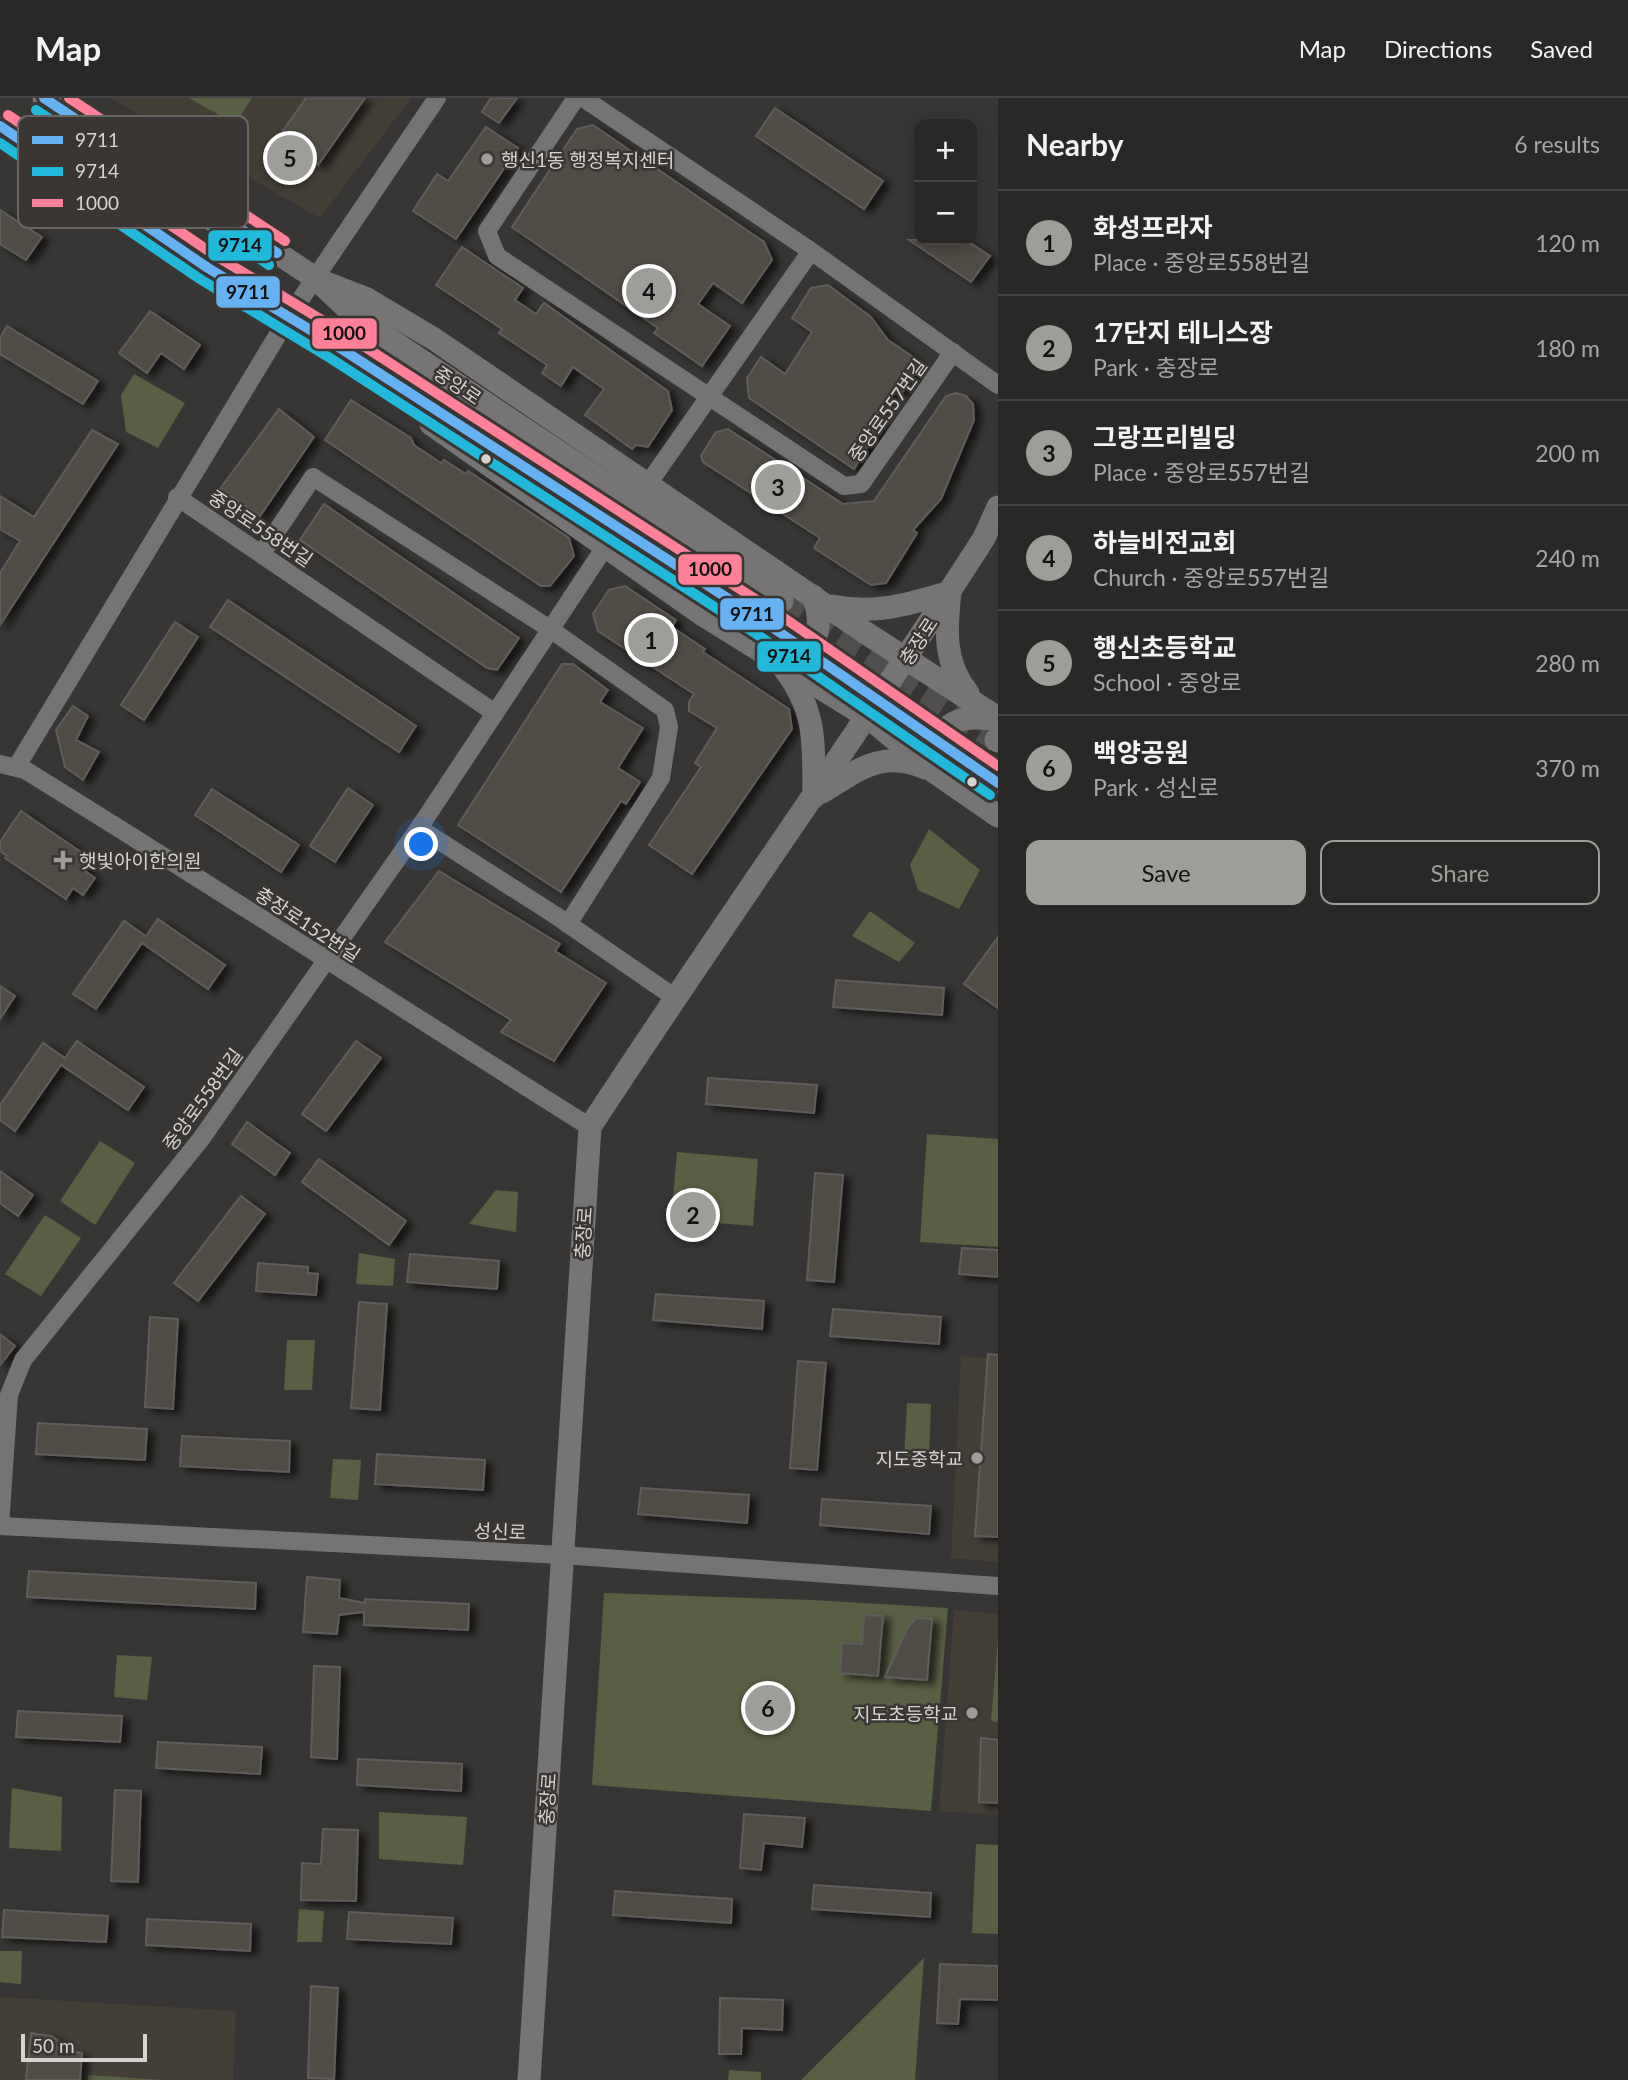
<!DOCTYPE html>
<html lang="en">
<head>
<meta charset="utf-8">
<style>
	body { margin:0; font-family:Lato,"Noto Sans KR",sans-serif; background:#363433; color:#f1f3f6 }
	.controls { position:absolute; right:21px; top:21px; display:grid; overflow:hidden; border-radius:14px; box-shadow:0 4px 18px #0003 }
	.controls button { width:63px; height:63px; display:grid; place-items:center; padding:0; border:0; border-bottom:2px solid #464444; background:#2a2827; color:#f1f3f6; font:35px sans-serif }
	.scale { position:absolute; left:21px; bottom:18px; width:126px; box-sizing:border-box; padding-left:7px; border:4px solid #d5d4d1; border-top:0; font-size:19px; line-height:24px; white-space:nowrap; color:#d5d4d1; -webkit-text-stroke:5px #393633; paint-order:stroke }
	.you { position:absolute; left:422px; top:747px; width:24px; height:24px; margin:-18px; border:5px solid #fff; border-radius:50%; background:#1a73e8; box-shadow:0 0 0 10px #1a73e833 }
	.badge { display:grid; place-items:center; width:46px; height:46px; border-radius:50%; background:#9e9d9a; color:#111; font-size:23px; font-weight:700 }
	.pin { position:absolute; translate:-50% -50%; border:4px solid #fff; box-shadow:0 2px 7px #0006 }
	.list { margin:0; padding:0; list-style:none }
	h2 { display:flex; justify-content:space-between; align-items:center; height:91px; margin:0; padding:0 28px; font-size:30px }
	h2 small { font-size:23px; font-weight:400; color:#a5a6a7 }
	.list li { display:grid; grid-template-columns:46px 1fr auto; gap:21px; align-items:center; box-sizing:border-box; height:105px; padding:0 28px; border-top:2px solid #464444 }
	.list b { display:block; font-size:26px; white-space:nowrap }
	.list p { margin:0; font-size:23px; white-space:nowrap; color:#a5a6a7 }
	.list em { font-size:23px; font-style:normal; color:#a5a6a7 }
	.actions { display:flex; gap:14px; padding:21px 28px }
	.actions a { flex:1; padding:16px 0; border:2px solid #9e9d9a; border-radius:14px; text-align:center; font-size:24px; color:#9e9d9a }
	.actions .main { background:#9e9d9a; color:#111 }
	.map { position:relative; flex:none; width:998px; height:1982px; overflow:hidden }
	header { display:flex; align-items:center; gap:42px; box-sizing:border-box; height:98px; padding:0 35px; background:#2a2827; border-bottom:2px solid #464444 }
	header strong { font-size:33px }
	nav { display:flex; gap:38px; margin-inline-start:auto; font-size:24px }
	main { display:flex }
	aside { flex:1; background:#2a2827 }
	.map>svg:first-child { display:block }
	.built { fill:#433e36 }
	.green { fill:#595f43 }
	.building { fill:#4f4b44; stroke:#5e5d5b; stroke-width:2; filter:url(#shadow) }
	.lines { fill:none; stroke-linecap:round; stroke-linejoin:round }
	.major-tunnel { stroke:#504e4c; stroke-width:23; stroke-dasharray:23 11; stroke-linecap:butt }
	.minor { stroke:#757474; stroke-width:18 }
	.major { stroke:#767474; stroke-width:23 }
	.bus-1-casing { stroke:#393633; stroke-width:16 }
	.bus-2-casing { stroke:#393633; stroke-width:16 }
	.bus-3-casing { stroke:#393633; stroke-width:16 }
	.bus-1 { stroke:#66b1f2; stroke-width:10 }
	.bus-2 { stroke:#20b9da; stroke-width:10 }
	.bus-3 { stroke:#ff8098; stroke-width:10 }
	.poi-dot { fill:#9e9d9a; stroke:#393633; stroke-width:2.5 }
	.bus-dot { fill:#d5d4d1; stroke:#393633; stroke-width:2.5 }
	.labels { text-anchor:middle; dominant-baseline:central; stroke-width:5; stroke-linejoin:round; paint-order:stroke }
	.poi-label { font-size:19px; fill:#d5d4d1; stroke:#393633; text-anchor:start }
	.street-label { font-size:19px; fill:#d5d4d1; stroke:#393633 }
	.key { fill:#393633; stroke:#686562; stroke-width:2 }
	.key-label { font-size:19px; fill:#d5d4d1 }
	.line-badge { stroke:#393633; stroke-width:2.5 }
	.pale-badge-label { font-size:19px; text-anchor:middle; font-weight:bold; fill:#111 }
</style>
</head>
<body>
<header>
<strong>Map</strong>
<nav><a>Map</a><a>Directions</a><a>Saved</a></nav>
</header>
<main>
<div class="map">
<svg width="998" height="1982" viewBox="0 0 998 1982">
	<defs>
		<filter id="shadow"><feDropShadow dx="7" dy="4" stdDeviation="3.5" flood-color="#0009"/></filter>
	</defs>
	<rect width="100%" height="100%" fill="#383634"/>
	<g class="built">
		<polygon points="110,0 411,0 320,120"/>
		<polygon points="961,1258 998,1261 998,1464 951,1460"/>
		<polygon points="954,1512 998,1516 998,1717 939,1713"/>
		<polygon points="0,1899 236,1913 233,1982 0,1982"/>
	</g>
	<g class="green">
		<polygon points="189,0 252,0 235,26"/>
		<polygon points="134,276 185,305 158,350 126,334 121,297"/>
		<polygon points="929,731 980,772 959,811 918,792 910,767"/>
		<polygon points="870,813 915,845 899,864 852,838"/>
		<polygon points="927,1036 998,1041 998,1149 920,1144"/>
		<polygon points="100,1043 135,1065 95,1127 60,1103"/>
		<polygon points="677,1054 758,1061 753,1128 671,1121"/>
		<polygon points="496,1092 518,1094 516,1134 469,1126"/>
		<polygon points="45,1117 81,1140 41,1198 5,1176"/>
		<polygon points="359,1155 395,1161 393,1188 356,1186"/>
		<polygon points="287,1242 315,1242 312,1292 284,1292"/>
		<polygon points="907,1305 931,1306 929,1362 904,1361"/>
		<polygon points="333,1361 361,1362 358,1402 330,1400"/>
		<polygon points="604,1495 812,1502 948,1510 931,1713 592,1687"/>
		<polygon points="998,1541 998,1624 991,1623"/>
		<polygon points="117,1557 152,1559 147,1602 114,1599"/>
		<polygon points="12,1690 62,1699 61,1753 9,1750"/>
		<polygon points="379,1714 467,1719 463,1767 379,1761"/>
		<polygon points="976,1746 998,1747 998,1836 972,1835"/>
		<polygon points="299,1811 324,1813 322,1844 297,1844"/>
		<polygon points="0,1853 22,1853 21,1886 0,1884"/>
		<polygon points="924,1860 915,1982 801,1982"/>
		<polygon points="729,1972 761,1974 761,1982 728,1982"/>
		<polygon points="88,1977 163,1982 88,1982"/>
	</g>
	<g class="building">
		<polygon points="306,0 365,0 318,67 298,53 285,71 266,57"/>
		<polygon points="491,0 517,0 499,25 482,14"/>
		<polygon points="775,10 883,83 864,111 756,38"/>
		<polygon points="593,27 764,144 772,162 742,205 713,185 698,206 730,228 702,268 654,235 658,230 512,129 577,31"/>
		<polygon points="486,29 518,50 456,141 413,113 437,76 448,83"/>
		<polygon points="0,112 42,139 26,162 0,146"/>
		<polygon points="909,142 966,142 990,158 971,184"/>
		<polygon points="462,149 523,190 515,202 536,216 544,205 668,293 672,312 648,349 636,347 632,351 585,317 604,291 573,269 561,288 542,275 547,267 499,235 502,231 436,187"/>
		<polygon points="828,187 871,219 888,242 916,261 916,272 902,295 896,290 875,320 882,325 854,371 749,300 747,280 761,259 785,276 812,234 792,220 811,190"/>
		<polygon points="150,213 200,247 184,271 161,255 147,275 119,255"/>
		<polygon points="7,228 98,283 83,306 0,256 0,240"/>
		<polygon points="956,295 966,298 973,306 974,322 941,401 913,432 917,435 886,485 871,487 814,450 820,440 703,364 701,358 716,334 728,331 843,406 874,403 946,298"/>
		<polygon points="351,302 411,340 414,347 441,365 444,362 466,376 468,373 569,440 574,458 550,488 541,488 325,342"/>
		<polygon points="279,311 314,339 260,418 220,391"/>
		<polygon points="92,332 118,346 0,527 0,475 20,443 0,431 0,398 34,419"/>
		<polygon points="324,406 519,540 497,572 487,570 300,442"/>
		<polygon points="625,488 676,522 672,529 705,551 703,554 789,611 792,631 692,776 649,747 701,669 695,665 717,630 689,613 689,604 694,596 598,533 593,516 609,492"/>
		<polygon points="228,502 416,628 399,654 210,529"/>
		<polygon points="175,524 198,539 144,622 121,607"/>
		<polygon points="562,566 573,566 608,592 600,604 643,630 618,670 640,684 626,706 621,703 561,794 458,727"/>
		<polygon points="73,608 88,618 76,642 99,654 83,682 65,669 56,632"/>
		<polygon points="348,690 373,707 335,764 310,748"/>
		<polygon points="212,691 299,747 281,774 195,717"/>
		<polygon points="21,713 91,761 84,772 95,780 83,797 73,790 66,801 5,760 7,758 0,753 0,744"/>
		<polygon points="439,773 560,846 555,853 606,885 554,963 501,934 511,922 385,844"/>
		<polygon points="158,821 225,867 208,891 142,845 96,911 73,896 124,823 146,838"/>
		<polygon points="998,839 998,910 964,886"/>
		<polygon points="836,882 944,890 942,917 833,909"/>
		<polygon points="0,888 15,898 0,921"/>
		<polygon points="77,943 144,989 128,1012 61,967 15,1033 0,1022 0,1007 43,945 65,960"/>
		<polygon points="356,943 381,960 326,1033 302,1016"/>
		<polygon points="708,980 817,987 814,1015 706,1006"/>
		<polygon points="247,1024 290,1055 275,1077 232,1046"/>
		<polygon points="319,1061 406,1123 389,1147 302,1084"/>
		<polygon points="0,1073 33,1097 18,1118 0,1105"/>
		<polygon points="815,1075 843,1077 834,1184 807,1182"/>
		<polygon points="241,1098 265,1116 198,1203 174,1185"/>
		<polygon points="962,1150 998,1152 998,1179 959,1176"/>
		<polygon points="410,1156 499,1163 497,1191 407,1184"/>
		<polygon points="258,1165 308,1169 308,1175 318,1176 316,1197 256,1193"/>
		<polygon points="656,1196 764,1203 762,1231 653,1222"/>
		<polygon points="359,1204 387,1206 380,1312 351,1310"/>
		<polygon points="833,1211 941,1219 939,1246 830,1238"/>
		<polygon points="150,1219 178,1221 173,1311 145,1309"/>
		<polygon points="0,1236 15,1248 0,1267"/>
		<polygon points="988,1256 998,1257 998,1439 975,1438"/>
		<polygon points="798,1263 826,1265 817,1372 790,1370"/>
		<polygon points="38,1325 147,1331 145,1362 36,1356"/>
		<polygon points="182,1338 290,1343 289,1374 180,1368"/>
		<polygon points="377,1356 485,1362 483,1392 375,1386"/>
		<polygon points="641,1390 749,1397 747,1425 638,1416"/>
		<polygon points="822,1401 931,1408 929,1436 820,1427"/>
		<polygon points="29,1473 256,1485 255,1511 27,1499"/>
		<polygon points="307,1479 340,1482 339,1500 365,1505 365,1501 469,1506 468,1532 364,1527 364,1514 339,1517 337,1536 303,1534"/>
		<polygon points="864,1517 883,1518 878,1578 840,1575 842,1545 862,1546"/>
		<polygon points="916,1520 932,1521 927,1582 885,1579 908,1529"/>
		<polygon points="314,1568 340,1569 337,1661 311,1659"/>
		<polygon points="18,1613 122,1618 120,1644 16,1639"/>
		<polygon points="981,1640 998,1642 998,1705 979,1704"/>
		<polygon points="158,1644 262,1649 260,1676 156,1670"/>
		<polygon points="358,1661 462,1666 461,1693 357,1687"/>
		<polygon points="115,1692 141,1693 138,1784 111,1783"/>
		<polygon points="744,1716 805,1720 802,1749 764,1745 761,1772 740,1770"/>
		<polygon points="323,1731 358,1732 356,1803 301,1802 302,1765 321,1766"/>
		<polygon points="814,1787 931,1795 930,1819 812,1811"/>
		<polygon points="615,1793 732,1801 731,1825 613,1817"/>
		<polygon points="4,1812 108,1818 106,1844 2,1839"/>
		<polygon points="349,1814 453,1820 451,1846 347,1841"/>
		<polygon points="147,1821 251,1826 250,1853 146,1847"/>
		<polygon points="940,1866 998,1868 998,1902 960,1901 958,1926 937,1925"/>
		<polygon points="311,1888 338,1890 334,1981 308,1980"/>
		<polygon points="720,1900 783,1902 782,1932 742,1930 741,1956 719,1956"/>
		<polygon points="31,1935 51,1938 60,1944 59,1951 82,1955 80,1982 26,1982"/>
	</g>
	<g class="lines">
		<g class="major-tunnel">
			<polyline points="782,503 996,642"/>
			<polyline points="769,527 979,671"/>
		</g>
		<g class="minor">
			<polyline points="576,0 487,133 497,158 844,388 861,386 953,254"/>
			<polyline points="583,0 811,153 998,287"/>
			<polyline points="648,386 811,153"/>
			<polyline points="177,399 495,615"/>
			<polyline points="262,455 313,379 550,531 665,612 669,629 661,680 568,826"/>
			<path d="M0,666L25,672C215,789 402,911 590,1029"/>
			<polyline points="17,668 288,220 437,0"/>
			<polyline points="419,730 555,817 674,899"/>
			<polyline points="0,1428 9,1297 23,1262 201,1041 419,730 605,449"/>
			<polyline points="0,1428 562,1457 998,1488"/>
		</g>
		<g class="major">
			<polyline points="44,0 315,180 356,219 782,503"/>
			<path d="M0,28C110,105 220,182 337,248L769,527"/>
			<polyline points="326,185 365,200 434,241 866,535 998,620"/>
			<polyline points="431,326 703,517 869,620 933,673 998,718"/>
			<path d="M832,508C875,517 910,506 950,494C946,530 943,565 968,595"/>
			<path d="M769,557C776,558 786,561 792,559C822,553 822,520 813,498"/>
			<path d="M784,570C818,615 813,645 814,699"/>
			<polyline points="996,642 998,643"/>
			<polyline points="979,671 998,685"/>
			<path d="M949,684C933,635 942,613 998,622"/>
			<path d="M822,694C858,672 883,651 925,670"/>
			<path d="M529,1982L590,1029C719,831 857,639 984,440L998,409"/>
		</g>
		<g class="bus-1-casing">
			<g id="bus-1">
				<polyline points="44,0 277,155"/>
				<polyline points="0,28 208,170 337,248 769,527 998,685"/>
			</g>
		</g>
		<g class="bus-2-casing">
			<g id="bus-2">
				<polyline points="36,12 269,167"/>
				<polyline points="0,45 200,181 330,260 761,539 990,697"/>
			</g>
		</g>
		<g class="bus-3-casing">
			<g id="bus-3">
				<polyline points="69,0 285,143"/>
				<polyline points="8,17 216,158 345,236 777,515 998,668"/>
			</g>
		</g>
		<use href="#bus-1" class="bus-1"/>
		<use href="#bus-2" class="bus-2"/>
		<use href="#bus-3" class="bus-3"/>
	</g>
	<g class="poi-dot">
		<circle cx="487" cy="61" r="7"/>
		<path d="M59.5 751.5h7v7h7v7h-7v7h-7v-7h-7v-7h7z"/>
		<circle cx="977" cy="1360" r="7"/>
		<circle cx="972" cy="1615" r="7"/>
	</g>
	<g class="bus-dot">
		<circle cx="486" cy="361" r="6"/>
		<circle cx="972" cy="684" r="6"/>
	</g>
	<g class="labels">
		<g class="poi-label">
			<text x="501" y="61">행신1동 행정복지센터</text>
			<text x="79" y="762">햇빛아이한의원</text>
			<text x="963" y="1360" text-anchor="end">지도중학교</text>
			<text x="958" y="1615" text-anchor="end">지도초등학교</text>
		</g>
		<g class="street-label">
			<text transform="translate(458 287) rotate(34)">중앙로</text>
			<text transform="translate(887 312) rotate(-55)">중앙로557번길</text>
			<text transform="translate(261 430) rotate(34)">중앙로558번길</text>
			<text transform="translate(918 543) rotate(-57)">충장로</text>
			<text transform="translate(308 826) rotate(33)">충장로152번길</text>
			<text transform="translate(202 1001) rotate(-54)">중앙로558번길</text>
			<text transform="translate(583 1135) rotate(-86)">충장로</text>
			<text transform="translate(500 1433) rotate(2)">성신로</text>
			<text transform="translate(547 1701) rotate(-86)">충장로</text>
		</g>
	</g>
	<rect x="18" y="18" width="230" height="112" rx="10" class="key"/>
	<rect x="32" y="38" width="31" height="8" fill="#66b1f2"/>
	<rect x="32" y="69" width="31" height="9" fill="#20b9da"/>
	<rect x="32" y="101" width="31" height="8" fill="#ff8098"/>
	<g class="key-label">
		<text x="75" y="49">9711</text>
		<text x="75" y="80">9714</text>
		<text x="75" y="112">1000</text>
	</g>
	<g class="line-badge">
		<rect x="207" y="131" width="66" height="33" rx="7" fill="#20b9da"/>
		<rect x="215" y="177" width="66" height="34" rx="7" fill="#66b1f2"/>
		<rect x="311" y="219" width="67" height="33" rx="7" fill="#ff8098"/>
		<rect x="677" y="455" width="66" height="33" rx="7" fill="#ff8098"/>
		<rect x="719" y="499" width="66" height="34" rx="7" fill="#66b1f2"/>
		<rect x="756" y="542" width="66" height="33" rx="7" fill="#20b9da"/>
	</g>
	<g class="pale-badge-label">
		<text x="240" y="154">9714</text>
		<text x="248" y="201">9711</text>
		<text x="344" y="242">1000</text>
		<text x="710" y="478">1000</text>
		<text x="752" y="523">9711</text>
		<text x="789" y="565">9714</text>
	</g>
</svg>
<div class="controls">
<button>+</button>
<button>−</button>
</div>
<div class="scale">50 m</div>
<div class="you"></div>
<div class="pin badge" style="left:651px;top:542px">1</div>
<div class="pin badge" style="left:693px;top:1117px">2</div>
<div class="pin badge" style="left:778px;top:389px">3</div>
<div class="pin badge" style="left:649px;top:193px">4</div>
<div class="pin badge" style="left:290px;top:60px">5</div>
<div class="pin badge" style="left:768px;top:1610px">6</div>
</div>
<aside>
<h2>Nearby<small>6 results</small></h2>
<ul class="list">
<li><span class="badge">1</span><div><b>화성프라자</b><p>Place · 중앙로558번길</p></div><em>120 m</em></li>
<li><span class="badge">2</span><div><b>17단지 테니스장</b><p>Park · 충장로</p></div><em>180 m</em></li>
<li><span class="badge">3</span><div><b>그랑프리빌딩</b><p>Place · 중앙로557번길</p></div><em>200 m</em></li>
<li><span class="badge">4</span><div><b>하늘비전교회</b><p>Church · 중앙로557번길</p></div><em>240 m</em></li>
<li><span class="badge">5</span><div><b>행신초등학교</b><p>School · 중앙로</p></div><em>280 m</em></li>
<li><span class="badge">6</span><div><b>백양공원</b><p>Park · 성신로</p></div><em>370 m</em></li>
</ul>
<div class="actions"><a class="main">Save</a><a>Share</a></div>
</aside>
</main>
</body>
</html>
